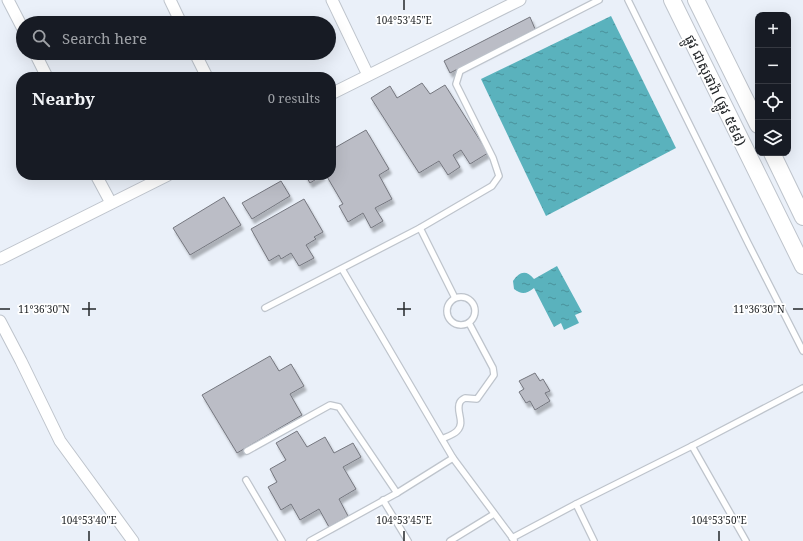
<!DOCTYPE html>
<html lang="en">
<head>
<meta charset="utf-8">
<style>
	body { margin:0; font-family:"Noto Serif","Noto Sans Khmer",serif; background:#20242c; color:#f1f3f6 }
	.controls { position:absolute; right:12px; top:12px; display:grid; overflow:hidden; border-radius:8px; box-shadow:0 4px 16px #0002 }
	.controls button { width:36px; height:36px; display:grid; place-items:center; padding:0; border:0; border-bottom:1px solid #363941; background:#171b24; color:#f1f3f6; font:20px sans-serif }
	.list { margin:0; padding:0; list-style:none }
	h2 { display:flex; justify-content:space-between; align-items:center; height:52px; margin:0; padding:0 16px; font-size:17px }
	h2 small { font-size:13px; font-weight:400; color:#9ea1a6 }
	.icon { flex:none; width:22px; height:22px; fill:none; stroke:currentColor; stroke-width:2; stroke-linecap:round; stroke-linejoin:round }
	.map { position:relative; flex:none; width:803px; height:541px; overflow:hidden }
	.search { position:absolute; background:#171b24; box-shadow:0 4px 16px #0002; left:16px; top:16px; width:320px; height:44px; display:flex; align-items:center; gap:10px; box-sizing:border-box; padding:0 14px; border-radius:22px; color:#9ea1a6; font-size:15px }
	.panel { position:absolute; background:#171b24; box-shadow:0 4px 16px #0002; left:16px; top:72px; width:320px; height:108px; border-radius:16px }
	.map>svg:first-child { display:block }
	.water { fill:url(#water-ripples) }
	.building { fill:#bbbdc6; stroke:#75777f; filter:url(#shadow) }
	.lines { fill:none; stroke-linecap:round; stroke-linejoin:round }
	.service-casing { stroke:#bec4cc; stroke-width:8 }
	.minor-casing { stroke:#bec4cc; stroke-width:13 }
	.secondary-casing { stroke:#bec4cc; stroke-width:18 }
	.service { stroke:#fff; stroke-width:5.5 }
	.minor { stroke:#fff; stroke-width:11 }
	.secondary { stroke:#fff; stroke-width:16 }
	.ticks { fill:none; stroke:#24272a; stroke-width:1.5 }
	.labels { text-anchor:middle; dominant-baseline:central; stroke-width:3.5; stroke-linejoin:round; paint-order:stroke }
	.street-label { font-size:14px; fill:#24272a; stroke:#fff }
	.ticks-label { font-size:10px; text-anchor:middle; fill:#24272a; stroke:#fff; stroke-width:3.5; stroke-linejoin:round; paint-order:stroke }
</style>
</head>
<body>
<div class="map">
<svg width="803" height="541" viewBox="0 0 803 541">
	<defs>
		<pattern id="water-ripples" width="26" height="14" patternUnits="userSpaceOnUse"><rect width="26" height="14" fill="#5ab2bd"/><path d="M2 4q2-2 4 0t4 0M15 11q2-2 4 0t4 0" fill="none" stroke="#4a919a"/></pattern>
		<filter id="shadow"><feDropShadow dx="2.5" dy="4.5" stdDeviation="1" flood-color="#0004"/></filter>
	</defs>
	<rect width="100%" height="100%" fill="#eaf0f9"/>
	<g class="water">
		<polygon points="611,16 676,148 546,216 481,79"/>
		<path d="M557,266L582,312L575,315L579,323L564,330L561,323L554,327L534,288C526,294 522,295 514,289L513,281C519,272 526,269 534,279Z"/>
	</g>
	<g class="building">
		<polygon points="530,17 535,29 450,73 444,61"/>
		<polygon points="422,83 430,94 445,85 488,153 470,164 461,150 453,155 460,167 448,175 439,161 419,173 371,98 390,86 397,98"/>
		<polygon points="366,130 389,169 379,175 392,199 375,208 383,221 371,228 363,213 348,222 339,206 343,204 326,175 331,175 331,150"/>
		<polygon points="305,175 323,175 310,183"/>
		<polygon points="281,181 290,196 252,219 242,203"/>
		<polygon points="224,197 241,225 190,255 173,228"/>
		<polygon points="304,199 323,232 314,237 316,239 306,245 314,258 299,266 291,253 281,259 279,255 269,261 251,229"/>
		<polygon points="270,356 279,371 291,364 304,386 290,394 302,415 237,453 202,395"/>
		<polygon points="535,373 540,381 543,379 550,391 545,393 550,401 535,410 530,401 526,403 519,392 524,389 519,381"/>
		<polygon points="297,431 307,447 325,437 334,453 353,443 361,457 343,467 356,489 339,499 348,516 329,527 319,509 300,520 291,504 281,510 268,487 277,482 270,469 286,460 276,443"/>
	</g>
	<g class="lines">
		<g class="service-casing">
			<g id="service">
				<polyline points="628,0 748,243 803,351"/>
				<polyline points="420,228 455,298"/>
				<polyline points="342,269 453,458 514,540"/>
				<circle cx="461" cy="311" r="14"/>
				<polyline points="265,308 420,228 492,186 499,176 493,158 456,84 460,71 599,0"/>
				<path d="M442,439C446,437 453,435 457,431C466,422 455,411 460,402C461,400 463,399 465,398L477,399L494,375L493,368L469,323"/>
				<polyline points="692,446 746,541"/>
				<polyline points="247,451 330,405 339,407 397,493"/>
				<polyline points="246,480 282,541"/>
				<polyline points="383,500 408,541"/>
				<polyline points="576,504 594,541"/>
				<polyline points="512,538 576,504 692,446 803,388"/>
				<polyline points="310,541 397,493 453,458"/>
				<polyline points="450,541 494,514"/>
			</g>
		</g>
		<g class="minor-casing">
			<g id="minor">
				<polyline points="8,0 23,29"/>
				<polyline points="170,0 181,23"/>
				<polyline points="332,0 368,75"/>
				<polyline points="35,53 47,77"/>
				<polyline points="195,53 207,77"/>
				<polyline points="331,94 520,0"/>
				<polyline points="96,175 111,203"/>
				<polyline points="0,259 168,175"/>
				<polyline points="0,321 21,361 60,441 133,541"/>
			</g>
		</g>
		<g class="secondary-casing">
			<g id="secondary">
				<polyline points="672,0 803,266"/>
				<polyline points="696,0 758,125"/>
				<polyline points="772,153 803,217"/>
			</g>
		</g>
		<use href="#service" class="service"/>
		<use href="#minor" class="minor"/>
		<use href="#secondary" class="secondary"/>
	</g>
	<path class="ticks" d="M404,0V10M89,302V316M404,302V316M0,309H10M82,309H96M397,309H411M793,309H803M89,531V541M404,531V541M719,531V541"/>
	<g class="labels">
		<g class="street-label">
			<text transform="translate(716 90) rotate(64)">ផ្លូវ ជាសុផារ៉ា (ផ្លូវ ៥៩៨)</text>
		</g>
	</g>
	<g class="ticks-label">
		<text x="404" y="24">104°53'45"E</text>
		<text x="44" y="313">11°36'30"N</text>
		<text x="759" y="313">11°36'30"N</text>
		<text x="89" y="524">104°53'40"E</text>
		<text x="404" y="524">104°53'45"E</text>
		<text x="719" y="524">104°53'50"E</text>
	</g>
</svg>
<div class="controls">
<button>+</button>
<button>−</button>
<button><svg class="icon" aria-label="locate" viewBox="0 0 24 24"><circle cx="12" cy="12" r="6"/><path d="M12 2v4M12 18v4M2 12h4M18 12h4"/></svg></button>
<button><svg class="icon" aria-label="layers" viewBox="0 0 24 24"><path d="M12 4l9 5-9 5-9-5zM3 14l9 5 9-5"/></svg></button>
</div>
<div class="search"><svg class="icon" aria-label="search" viewBox="0 0 24 24"><circle cx="10" cy="10" r="6"/><path d="M15 15l6 6"/></svg>Search here</div>
<section class="panel">
<h2>Nearby<small>0 results</small></h2>
<ul class="list">
</ul>
</section>
</div>
</body>
</html>
